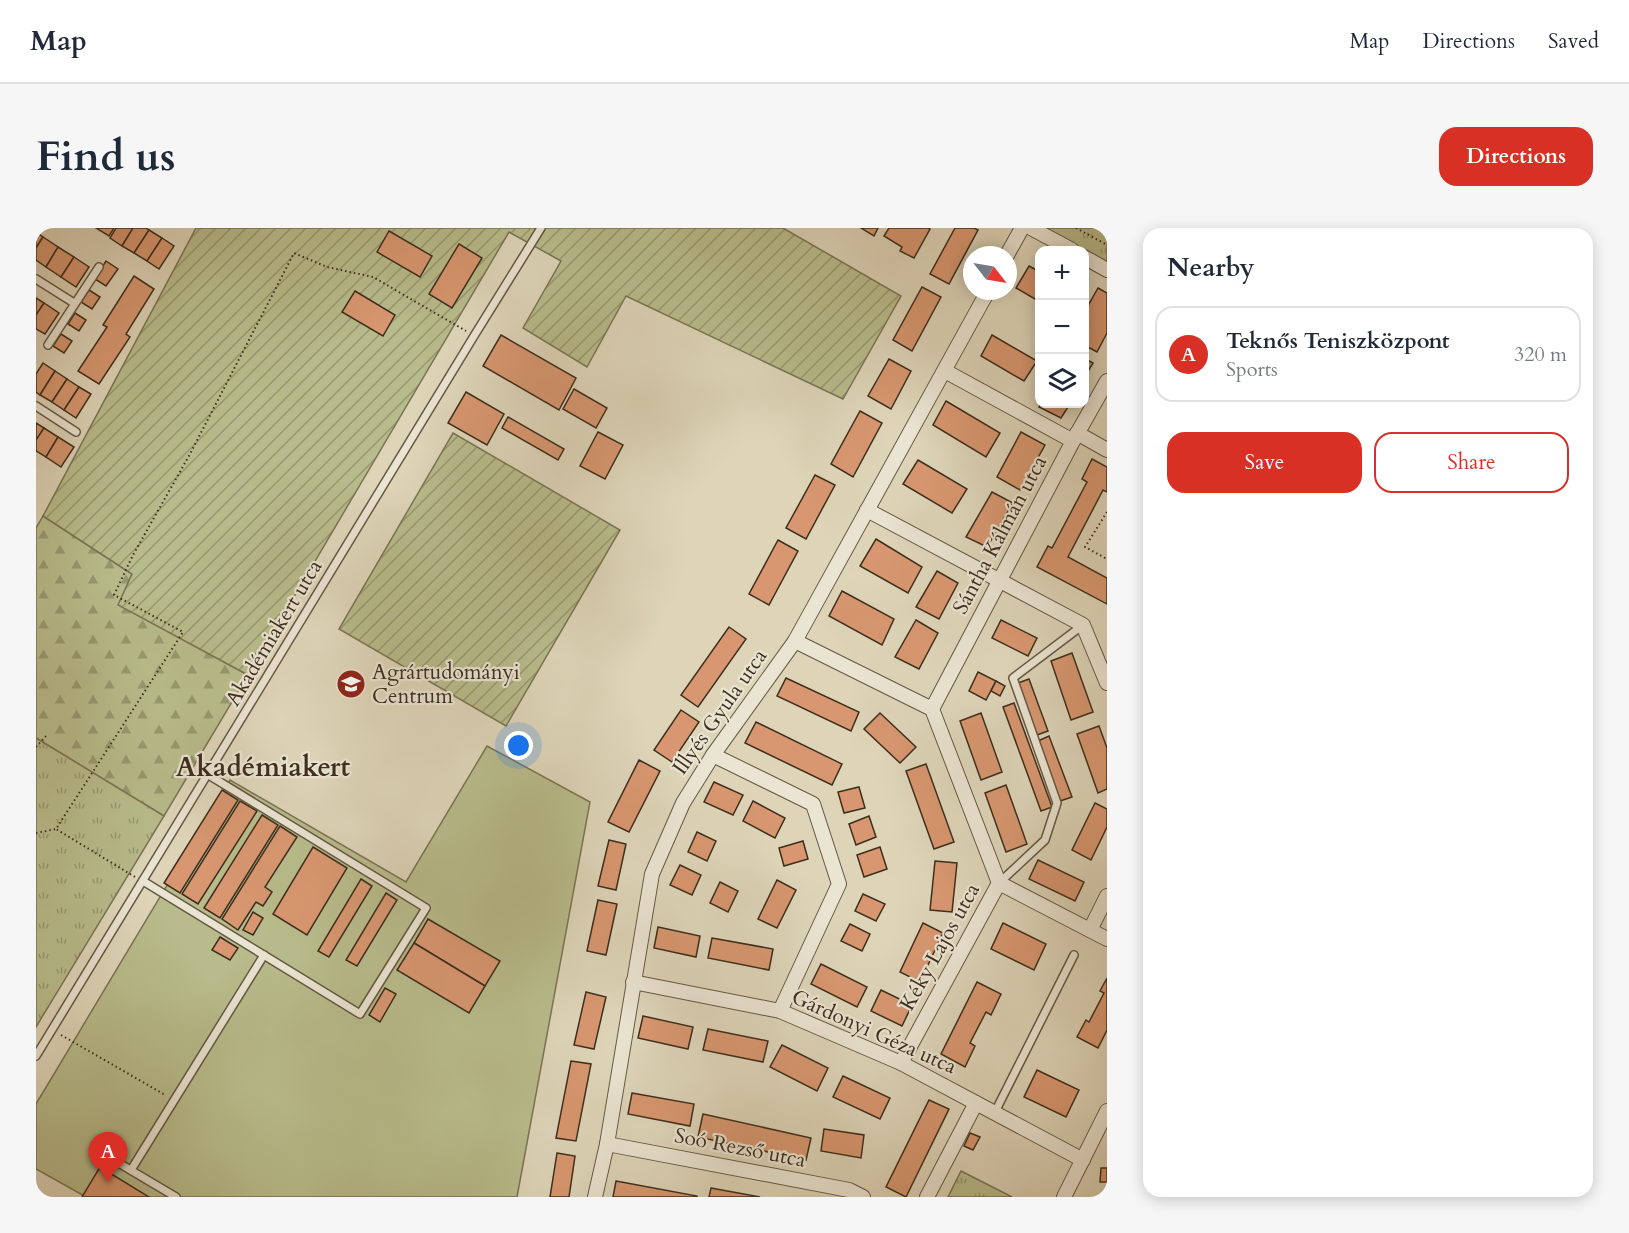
<!DOCTYPE html>
<html lang="en">
<head>
<meta charset="utf-8">
<style>
	body { margin:0; font-family:Cardo,serif; background:#f6f6f7; color:#1f2937 }
	.controls { position:absolute; right:18px; top:18px; display:grid; overflow:hidden; border-radius:12px; box-shadow:0 3px 15px #0003 }
	.controls button { width:54px; height:54px; display:grid; place-items:center; padding:0; border:0; border-bottom:2px solid #e0e1e3; background:#fff; color:#1f2937; font:30px sans-serif }
	.compass { position:absolute; left:927px; top:18px; width:54px; height:54px; border-radius:50%; background:#fff; box-shadow:0 3px 15px #0003; rotate:121deg }
	.you { position:absolute; left:483px; top:518px; width:21px; height:21px; margin:-15px; border:4px solid #fff; border-radius:50%; background:#1a73e8; box-shadow:0 0 0 9px #1a73e833 }
	.badge { display:grid; place-items:center; width:39px; height:39px; border-radius:50%; background:#d93025; color:#fff; font-size:20px; font-weight:700 }
	.pin { position:absolute; translate:-50% -50px; filter:drop-shadow(0 2px 3px #0008) }
	.pin::after { content:''; position:absolute; top:32px; width:21px; height:18px; background:inherit; clip-path:polygon(0 0,100% 0,50% 100%) }
	.list { margin:0; padding:0; list-style:none }
	h2 { display:flex; justify-content:space-between; align-items:center; height:78px; margin:0; padding:0 24px; font-size:26px }
	h2 small { font-size:20px; font-weight:400; color:#747a83 }
	.list li { display:grid; grid-template-columns:39px 1fr auto; gap:18px; align-items:center; box-sizing:border-box; height:96px; margin:0 12px 12px; padding:0 12px; border:2px solid #e0e1e3; border-radius:18px }
	.list b { display:block; font-size:22px; white-space:nowrap }
	.list p { margin:0; font-size:20px; white-space:nowrap; color:#747a83 }
	.list em { font-size:20px; font-style:normal; color:#747a83 }
	.actions { display:flex; gap:12px; padding:18px 24px }
	.actions a { flex:1; padding:14px 0; border:2px solid #d93025; border-radius:18px; text-align:center; font-size:21px; color:#d93025 }
	.actions .main { background:#d93025; color:#fff }
	.icon { flex:none; width:33px; height:33px; fill:none; stroke:currentColor; stroke-width:2; stroke-linecap:round; stroke-linejoin:round }
	.map { position:relative; flex:none; width:1071px; height:969px; overflow:hidden; border-radius:18px }
	header { display:flex; align-items:center; gap:36px; box-sizing:border-box; height:84px; padding:0 30px; background:#fff; border-bottom:2px solid #e0e1e3 }
	header strong { font-size:28px }
	nav { display:flex; gap:33px; margin-inline-start:auto; font-size:21px }
	.intro { display:flex; align-items:center; justify-content:space-between; box-sizing:border-box; height:144px; padding:0 36px }
	h1 { margin:0; font-size:42px }
	.button { padding:15px 27px; border-radius:18px; background:#d93025; color:#fff; font-size:21px; font-weight:700 }
	main { display:flex; gap:36px; padding:0 36px }
	aside { flex:1; background:#fff; border-radius:18px; box-shadow:0 3px 15px #0003 }
	.map>svg:first-child { display:block }
	.grass { fill:#b8bb8b; stroke:#7a7454; stroke-width:1.5 }
	.forest { fill:url(#forest-firs); stroke:#7a7454; stroke-width:1.5 }
	.park { fill:url(#park-tufts); stroke:#7a7454; stroke-width:1.5 }
	.garden { fill:url(#garden-furrows); stroke:#7a7454; stroke-width:1.5 }
	.building { fill:#d89770; stroke:#3d2e1d; stroke-width:1.5 }
	.lines { fill:none; stroke-linecap:round; stroke-linejoin:round }
	.service-casing { stroke:#655844; stroke-width:10 }
	.minor-casing { stroke:#655844; stroke-width:16 }
	.path { stroke:#3d2e1d; stroke-width:2; stroke-dasharray:1.5 3; stroke-linecap:butt }
	.service { stroke:#eae4d2; stroke-width:7 }
	.minor { stroke:#eae4d2; stroke-width:14 }
	.labels { text-anchor:middle; dominant-baseline:central; stroke-width:4.5; stroke-linejoin:round; paint-order:stroke }
	.street-label { font-size:21px; fill:#3d2e1d; stroke:#eae4d2 }
	.poi-label { font-size:21px; fill:#3d2e1d; stroke:#eae4d2; text-anchor:start }
	.district-label { font-size:27px; font-weight:bold; fill:#3d2e1d; stroke:#eae4d2 }
</style>
</head>
<body>
<header>
<strong>Map</strong>
<nav><a>Map</a><a>Directions</a><a>Saved</a></nav>
</header>
<div class="intro"><h1>Find us</h1><a class="button">Directions</a></div>
<main>
<div class="map">
<svg width="1071" height="969" viewBox="0 0 1071 969">
	<defs>
		<pattern id="forest-firs" width="22" height="20" patternUnits="userSpaceOnUse" patternTransform="scale(1.5)"><rect width="22" height="20" fill="#b8bb8b"/><path d="M5 1l3.5 6h-7zM16 11l3.5 6h-7z" fill="#979871"/></pattern>
		<pattern id="park-tufts" width="24" height="20" patternUnits="userSpaceOnUse" patternTransform="scale(1.5)"><rect width="24" height="20" fill="#b8bb8b"/><path d="M3 7l-1-3M5 7V3M7 7l1-3M15 17l-1-3M17 17v-4M19 17l1-3" fill="none" stroke="#979871"/></pattern>
		<pattern id="garden-furrows" width="10" height="10" patternUnits="userSpaceOnUse" patternTransform="scale(1.5)"><rect width="10" height="10" fill="#b8bb8b"/><path d="M-1 1l2-2M0 10L10 0M9 11l2-2" fill="none" stroke="#979871"/></pattern>
	</defs>
	<rect width="100%" height="100%" fill="#ded5b9"/>
	<filter id="stains"><feTurbulence type="fractalNoise" baseFrequency=".00333" numOctaves="4"/><feColorMatrix values="0 0 0 0 .2 0 0 0 0 .09 0 0 0 0 .02 0 0 0 .5 -.17"/></filter>
	<radialGradient id="worn" r=".72"><stop offset=".6" stop-color="#630" stop-opacity="0"/><stop offset="1" stop-color="#630" stop-opacity=".3"/></radialGradient>
	<polygon class="grass" points="451,518 554,574 481,969 50,969 0,941 0,876 194,552 370,654"/>
	<polygon class="forest" points="7,288 96,346 83,377 212,447 128,588 0,510 0,300"/>
	<g class="park">
		<polygon points="1008,0 1063,0 1071,4 1071,34"/>
		<polygon points="0,510 128,588 0,799"/>
		<polygon points="925,943 976,969 912,969"/>
	</g>
	<g class="garden">
		<polygon points="160,0 747,0 865,68 807,171 590,68 551,139 487,100 525,33 473,4 212,447 82,377 96,346 7,288"/>
		<polygon points="417,205 584,302 470,498 303,401"/>
	</g>
	<g class="building">
		<polygon points="60,0 78,0 73,8"/>
		<polygon points="80,0 97,0 86,18 74,10"/>
		<polygon points="97,0 110,0 113,2 98,25 86,18"/>
		<polygon points="825,0 842,0 838,8"/>
		<polygon points="853,0 892,0 894,1 878,30 864,23 866,19 848,8"/>
		<polygon points="919,0 938,0 942,2 913,56 894,46"/>
		<polygon points="113,2 126,10 111,33 98,25"/>
		<polygon points="353,3 396,28 384,49 341,24"/>
		<polygon points="0,4 7,9 0,20"/>
		<polygon points="7,9 22,19 10,39 0,32 0,20"/>
		<polygon points="126,10 138,18 123,41 111,33"/>
		<polygon points="423,16 446,30 416,80 393,66"/>
		<polygon points="22,19 38,29 25,49 10,39"/>
		<polygon points="38,29 53,39 40,59 25,49"/>
		<polygon points="70,33 82,41 70,58 59,51"/>
		<polygon points="993,38 1004,44 1004,74 980,60"/>
		<polygon points="98,48 118,61 90,106 94,109 63,156 42,143 71,99 67,97"/>
		<polygon points="886,59 905,69 876,123 857,112"/>
		<polygon points="1062,60 1071,65 1071,105 1061,124 1048,117 1048,85"/>
		<polygon points="53,62 64,69 56,81 45,74"/>
		<polygon points="319,63 359,87 347,108 306,84"/>
		<polygon points="0,70 8,75 0,87"/>
		<polygon points="8,75 23,85 9,106 0,101 0,87"/>
		<polygon points="39,85 50,92 43,103 32,96"/>
		<polygon points="25,106 36,113 28,125 17,118"/>
		<polygon points="465,107 540,150 523,182 447,138"/>
		<polygon points="956,107 1001,133 988,153 945,128"/>
		<polygon points="1048,130 1057,135 1048,150"/>
		<polygon points="853,131 875,143 855,181 832,168"/>
		<polygon points="7,135 19,143 4,167 0,164 0,146"/>
		<polygon points="19,143 31,151 16,174 4,167"/>
		<polygon points="31,151 43,159 28,182 16,174"/>
		<polygon points="43,159 55,166 40,190 28,182"/>
		<polygon points="538,161 571,180 560,200 527,181"/>
		<polygon points="430,164 468,186 451,217 412,195"/>
		<polygon points="910,173 964,205 950,229 897,197"/>
		<polygon points="1005,176 1034,176 1025,190 1003,179"/>
		<polygon points="824,183 846,195 817,249 795,236"/>
		<polygon points="472,189 528,221 522,232 466,200"/>
		<polygon points="0,195 8,200 0,212"/>
		<polygon points="8,200 22,209 10,229 0,223 0,212"/>
		<polygon points="562,204 587,217 569,251 544,238"/>
		<polygon points="985,204 1009,217 984,262 961,249"/>
		<polygon points="22,209 38,219 25,239 10,229"/>
		<polygon points="1056,231 1071,239 1071,264 1067,262 1032,329 1071,350 1071,376 1001,339 1012,318 1016,320 1051,254 1046,251"/>
		<polygon points="882,232 931,261 916,285 867,256"/>
		<polygon points="779,247 799,257 770,311 750,300"/>
		<polygon points="956,264 977,275 951,319 930,309"/>
		<polygon points="840,311 886,339 872,365 824,338"/>
		<polygon points="742,312 762,323 733,377 713,366"/>
		<polygon points="901,343 922,355 903,391 880,379"/>
		<polygon points="806,363 858,391 846,417 793,388"/>
		<polygon points="880,392 902,405 883,441 859,429"/>
		<polygon points="965,392 1001,410 992,428 956,410"/>
		<polygon points="693,399 710,411 662,479 645,467"/>
		<polygon points="1036,425 1057,484 1035,492 1015,433"/>
		<polygon points="942,444 960,453 950,472 933,463"/>
		<polygon points="750,450 823,484 815,503 741,468"/>
		<polygon points="993,451 1012,503 1001,507 982,455"/>
		<polygon points="960,453 969,458 964,468 955,463"/>
		<polygon points="978,475 1016,579 1005,583 967,479"/>
		<polygon points="645,482 663,494 636,534 618,522"/>
		<polygon points="844,485 880,519 864,535 828,501"/>
		<polygon points="945,485 966,544 945,552 924,493"/>
		<polygon points="720,494 806,536 796,557 709,515"/>
		<polygon points="1063,498 1071,520 1071,561 1062,565 1041,506"/>
		<polygon points="1013,508 1036,569 1024,573 1002,513"/>
		<polygon points="603,532 624,543 593,604 572,594"/>
		<polygon points="890,536 918,614 898,621 870,543"/>
		<polygon points="678,554 707,567 697,587 668,574"/>
		<polygon points="970,557 991,616 970,624 949,565"/>
		<polygon points="823,559 829,580 808,585 802,564"/>
		<polygon points="186,562 202,572 144,665 128,655"/>
		<polygon points="204,573 221,583 162,676 146,666"/>
		<polygon points="717,573 749,590 739,610 707,593"/>
		<polygon points="1059,575 1071,581 1071,599 1055,632 1036,622"/>
		<polygon points="226,587 242,597 184,690 168,680"/>
		<polygon points="833,588 840,609 820,617 813,596"/>
		<polygon points="244,598 261,609 229,659 236,664 227,678 220,674 202,702 186,691"/>
		<polygon points="661,604 680,613 671,633 652,624"/>
		<polygon points="573,612 590,616 580,662 562,658"/>
		<polygon points="767,613 772,631 748,638 743,620"/>
		<polygon points="277,619 311,640 271,707 237,686"/>
		<polygon points="844,619 851,641 828,649 821,627"/>
		<polygon points="1002,632 1048,654 1039,673 993,651"/>
		<polygon points="899,633 921,635 916,684 894,682"/>
		<polygon points="644,637 665,647 656,667 634,657"/>
		<polygon points="325,651 336,658 293,729 282,723"/>
		<polygon points="741,652 760,662 741,700 722,691"/>
		<polygon points="684,654 702,663 692,684 674,675"/>
		<polygon points="350,665 361,672 321,738 310,732"/>
		<polygon points="827,666 849,676 840,693 819,683"/>
		<polygon points="562,672 581,676 570,727 551,723"/>
		<polygon points="217,684 227,690 217,707 207,702"/>
		<polygon points="392,691 464,733 449,758 378,715"/>
		<polygon points="887,695 907,705 884,754 864,744"/>
		<polygon points="967,695 1010,716 998,742 955,721"/>
		<polygon points="814,696 834,706 826,723 805,713"/>
		<polygon points="622,699 664,708 660,729 618,720"/>
		<polygon points="184,709 202,720 194,732 176,722"/>
		<polygon points="676,710 737,721 733,742 672,730"/>
		<polygon points="378,715 449,758 433,785 361,742"/>
		<polygon points="785,736 831,759 821,779 775,756"/>
		<polygon points="1071,750 1071,802 1062,820 1041,809 1050,792 1053,794 1068,765 1064,763"/>
		<polygon points="941,754 965,766 955,787 950,784 934,815 939,818 929,839 905,826"/>
		<polygon points="349,760 360,766 344,794 333,787"/>
		<polygon points="845,762 876,777 866,798 835,783"/>
		<polygon points="550,764 570,769 558,821 538,817"/>
		<polygon points="607,788 657,799 652,821 602,810"/>
		<polygon points="672,801 732,813 727,834 667,822"/>
		<polygon points="746,817 792,840 781,863 734,839"/>
		<polygon points="535,833 555,836 540,913 520,910"/>
		<polygon points="1001,842 1043,862 1030,889 988,869"/>
		<polygon points="807,848 854,870 844,891 797,869"/>
		<polygon points="596,865 658,876 654,898 592,886"/>
		<polygon points="893,872 913,881 870,969 850,959"/>
		<polygon points="667,886 775,910 770,932 662,909"/>
		<polygon points="788,901 828,907 825,930 785,923"/>
		<polygon points="934,905 944,909 937,922 928,918"/>
		<polygon points="521,925 539,928 533,969 514,969"/>
		<polygon points="64,939 113,969 46,969"/>
		<polygon points="1065,940 1071,940 1071,954 1064,954"/>
		<polygon points="580,953 661,968 661,969 577,969"/>
		<polygon points="675,960 724,969 673,969"/>
	</g>
	<g class="lines">
		<g class="service-casing">
			<g id="service">
				<polyline points="0,51 38,75"/>
				<polyline points="12,117 63,39"/>
				<polyline points="0,178 40,204"/>
				<polyline points="107,653 324,786 390,680 171,546"/>
				<polyline points="963,655 1009,612 1021,575 977,450 1047,397"/>
				<polyline points="0,828 438,108 505,0"/>
				<polyline points="959,884 1038,727"/>
				<polyline points="59,921 140,969"/>
				<polyline points="95,942 228,727"/>
			</g>
		</g>
		<g class="minor-casing">
			<g id="minor">
				<polyline points="995,0 1036,22"/>
				<polyline points="971,27 986,0"/>
				<polyline points="1048,29 1071,42"/>
				<polyline points="909,143 1037,213"/>
				<polyline points="1041,205 1071,222"/>
				<polyline points="831,282 1047,397 1071,455"/>
				<polyline points="759,413 896,481 963,655 1071,711"/>
				<polyline points="896,481 1037,213 1071,153"/>
				<polyline points="677,527 777,576 803,656 744,783"/>
				<polyline points="1054,702 1071,668"/>
				<polyline points="597,754 744,783 865,835 1047,932"/>
				<polyline points="865,835 963,655"/>
				<polyline points="571,916 813,962 827,969"/>
				<polyline points="559,969 571,916 616,646 647,575 677,527 759,413 952,63"/>
				<polyline points="891,969 940,875"/>
				<polyline points="1028,969 1071,883"/>
			</g>
		</g>
		<g class="path">
			<polyline points="1040,0 1071,17"/>
			<polyline points="1071,284 1049,319 1071,331"/>
			<polyline points="0,519 10,508"/>
			<polyline points="0,605 20,601"/>
			<polyline points="99,649 20,601 147,404 78,367 97,327 154,226 258,25 291,39 337,49 430,103"/>
			<polyline points="25,807 129,867"/>
		</g>
		<use href="#service" class="service"/>
		<use href="#minor" class="minor"/>
	</g>
	<defs>
		<g id="university-disc" transform="scale(1.5)"><circle r="9.5" fill="#8f2418" stroke="#eae4d2"/><path d="M0-5L7-2L0 1L-7-2ZM-4 1L0 2.5L4 1V4Q0 6-4 4Z" fill="#fff"/></g>
	</defs>
	<g fill-rule="evenodd">
		<use href="#university-disc" x="315" y="456"/>
	</g>
	<g class="labels">
		<g class="street-label">
			<text transform="translate(964 307) rotate(-62)">Sántha Kálmán utca</text>
			<text transform="translate(238 405) rotate(-59)">Akadémiakert utca</text>
			<text transform="translate(684 484) rotate(-55)">Illyés Gyula utca</text>
			<text transform="translate(904 719) rotate(-61)">Kéky Lajos utca</text>
			<text transform="translate(838 804) rotate(24)">Gárdonyi Géza utca</text>
			<text transform="translate(704 920) rotate(11)">Soó Rezső utca</text>
		</g>
		<g class="poi-label">
			<text x="336" y="444">Agrártudományi<tspan x="336" dy="24">Centrum</tspan></text>
		</g>
		<g class="district-label">
			<text x="227" y="539">Akadémiakert</text>
		</g>
	</g>
	<rect width="100%" height="100%" filter="url(#stains)"/>
	<rect width="100%" height="100%" fill="url(#worn)"/>
</svg>
<div class="controls">
<button>+</button>
<button>−</button>
<button><svg class="icon" aria-label="layers" viewBox="0 0 24 24"><path d="M12 4l9 5-9 5-9-5zM3 14l9 5 9-5"/></svg></button>
</div>
<svg class="compass" viewBox="-18 -18 36 36"><path d="M0-13l5 13h-10z" fill="#e53935"/><path d="M0 13l5-13h-10z" fill="#747a83"/></svg>
<div class="you"></div>
<div class="pin badge" style="left:72px;top:954px">A</div>
</div>
<aside>
<h2>Nearby<small></small></h2>
<ul class="list">
<li><span class="badge">A</span><div><b>Teknős Teniszközpont</b><p>Sports</p></div><em>320 m</em></li>
</ul>
<div class="actions"><a class="main">Save</a><a>Share</a></div>
</aside>
</main>
</body>
</html>
